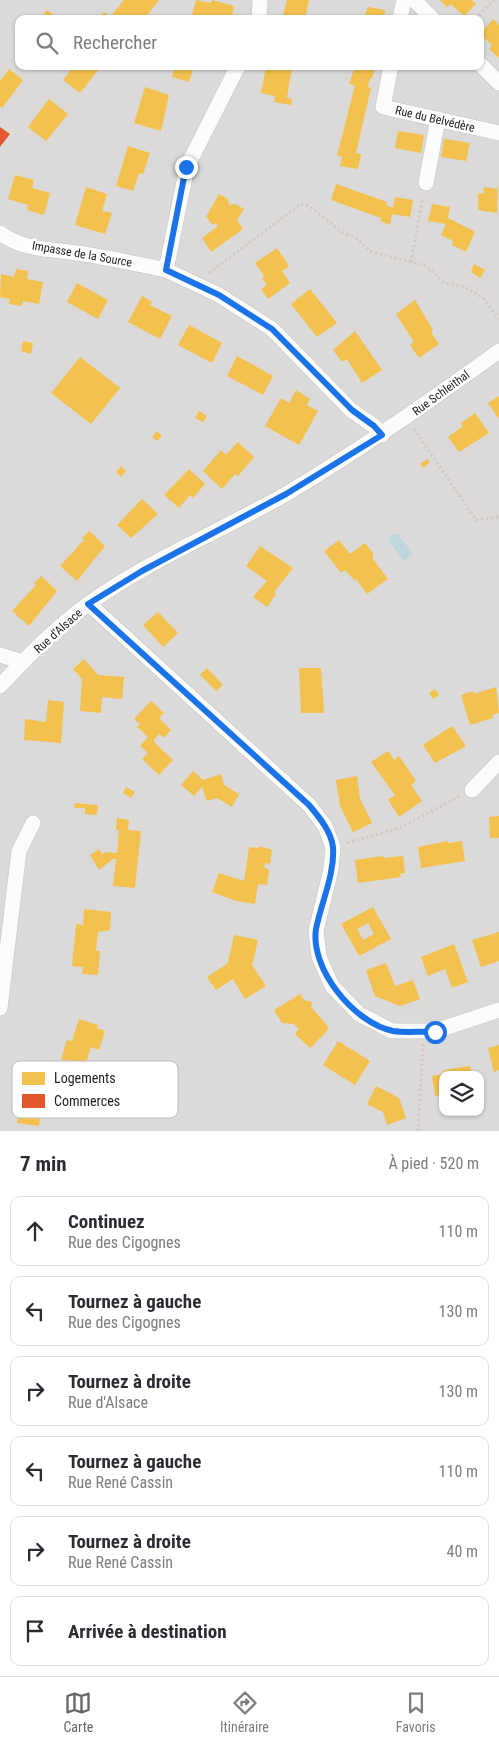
<!DOCTYPE html>
<html lang="fr">
<head>
<meta charset="utf-8">
<style>
	body { margin:0; font-family:"Roboto Condensed",sans-serif; background:#f7f7f7; color:#2b2b33 }
	.controls { position:absolute; right:15px; bottom:15px; display:grid; overflow:hidden; border-radius:10px; box-shadow:0 1px 4px #0004 }
	.controls button { width:45px; height:45px; display:grid; place-items:center; padding:0; border:0; border-bottom:1px solid #e1e1e2; background:#fff; color:#2b2b33; font:25px sans-serif }
	.stop { position:absolute; width:15px; height:15px; margin:-11px; border:4px solid #1a73e8; border-radius:50%; background:#fff }
	.stop.end { background:#1a73e8; border-color:#fff; box-shadow:0 1px 5px #0008 }
	.list { margin:0; padding:0; list-style:none }
	h2 { display:flex; justify-content:space-between; align-items:center; height:65px; margin:0; padding:0 20px; font-size:21px }
	h2 small { font-size:16px; font-weight:400; color:#7c7c81 }
	.list li { display:grid; grid-template-columns:32px 1fr auto; gap:15px; align-items:center; box-sizing:border-box; height:70px; margin:0 10px 10px; padding:0 10px; border:1px solid #e1e1e2; border-radius:10px }
	.list b { display:block; font-size:19px; white-space:nowrap }
	.list p { margin:0; font-size:16px; white-space:nowrap; color:#7c7c81 }
	.list em { font-size:16px; font-style:normal; color:#7c7c81 }
	.icon { flex:none; width:28px; height:28px; fill:none; stroke:currentColor; stroke-width:2; stroke-linecap:round; stroke-linejoin:round }
	.map { position:relative; flex:none; width:499px; height:1131px; overflow:hidden }
	.search { position:absolute; background:#fff; box-shadow:0 1px 4px #0004; left:15px; right:15px; top:15px; height:55px; display:flex; align-items:center; gap:12px; box-sizing:border-box; padding:0 18px; border-radius:10px; color:#7c7c81; font-size:19px }
	.sheet { height:545px; background:#fff }
	nav { display:flex; justify-content:space-around; align-items:center; box-sizing:border-box; height:70px; border-top:1px solid #e1e1e2; background:#fff; font-size:14px; color:#7c7c81 }
	nav a { display:grid; justify-items:center; gap:2px }
	nav .on { color:#666564 }
	.map>svg:first-child { display:block }
	.residential { fill:#dbdad8; fill-rule:evenodd }
	.water { fill:#bed7dc }
	.homes { fill:#f2c14e; fill-rule:evenodd }
	.shops { fill:#e4572e }
	.lines { fill:none; stroke-linecap:round; stroke-linejoin:round }
	.minor-casing { stroke:#c2c1bf; stroke-width:16 }
	.path { stroke:#d5c9c7; stroke-width:3; stroke-dasharray:2.5 2.5; stroke-linecap:butt }
	.minor { stroke:#fcfcfb; stroke-width:15 }
	.route { stroke:#1a73e8; stroke-width:6 }
	.labels { text-anchor:middle; dominant-baseline:central; stroke-width:5; stroke-linejoin:round; paint-order:stroke }
	.street-label { font-size:12px; fill:#1e1e1e; stroke:#fff }
	.key { fill:#fff; stroke:#bcbcbc; stroke-width:1 }
	.key-label { font-size:14px; fill:#1e1e1e }
</style>
</head>
<body>
<div class="map">
<svg width="499" height="1131" viewBox="0 0 499 1131">
	<rect width="100%" height="100%" fill="#eceae7"/>
	<path class="residential" d="M0,0H499V1131H0ZM19,19H480V66H19ZM443,1075H480V1112H443Z"/>
	<polygon class="water" points="393,534 398,534 413,554 404,561 389,541 389,537"/>
	<g class="homes">
		<polygon points="124,0 159,0 144,19 99,19 104,12 110,17"/>
		<polygon points="196,0 211,3 212,0 234,6 231,19 191,18"/>
		<polygon points="287,0 309,0 305,19 282,19"/>
		<polygon points="440,0 472,0 476,4 464,16 451,4 447,7"/>
		<polygon points="368,7 385,10 384,18 363,19"/>
		<polygon points="47,10 58,19 40,19"/>
		<polygon points="493,19 499,25 499,58 489,49 492,45 480,34"/>
		<polygon points="74,66 101,66 80,93 63,80"/>
		<polygon points="175,66 194,66 189,82 172,77"/>
		<polygon points="266,66 292,66 287,98 292,99 291,105 274,102 275,96 261,93"/>
		<polygon points="355,66 375,66 372,78 370,78 368,87 371,88 356,153 361,154 358,169 340,166 342,156 337,156 355,85 349,84"/>
		<polygon points="9,69 23,80 2,108 0,106 0,81"/>
		<polygon points="145,87 169,95 161,131 134,123"/>
		<polygon points="49,99 68,114 46,141 28,127"/>
		<polygon points="398,131 424,135 421,153 395,148"/>
		<polygon points="444,139 470,143 466,161 441,157"/>
		<polygon points="128,146 150,153 143,174 139,173 133,191 116,186"/>
		<polygon points="15,175 34,180 32,188 50,193 44,215 27,210 28,205 8,199"/>
		<polygon points="498,182 497,213 478,210 478,193 483,194 484,187 497,189"/>
		<polygon points="336,184 387,202 386,205 393,208 395,197 413,200 410,217 392,214 390,225 380,221 381,218 331,200"/>
		<polygon points="86,187 107,194 102,211 112,213 105,234 75,225"/>
		<polygon points="219,194 228,199 229,205 235,204 244,209 237,220 243,229 211,252 202,238 218,226 216,223 213,225 206,217"/>
		<polygon points="432,204 450,207 448,218 475,232 466,252 452,245 453,241 441,235 446,224 428,221"/>
		<polygon points="277,248 289,266 282,271 290,283 268,299 261,289 267,285 262,278 264,276 255,263"/>
		<polygon points="474,264 485,270 480,278 471,272"/>
		<polygon points="16,269 28,271 27,279 43,282 39,304 23,301 22,306 9,304 10,299 0,297 1,274 14,277"/>
		<polygon points="77,283 108,300 98,319 67,302"/>
		<polygon points="310,289 337,323 317,337 291,304"/>
		<polygon points="142,296 152,302 150,305 172,316 160,339 128,322"/>
		<polygon points="415,300 433,330 431,332 439,344 419,358 410,345 414,342 396,314"/>
		<polygon points="189,325 222,343 212,363 178,345"/>
		<polygon points="355,331 382,370 362,383 347,359 342,362 333,350"/>
		<polygon points="23,341 33,343 31,354 21,351"/>
		<polygon points="237,356 273,376 263,395 227,376"/>
		<polygon points="80,357 120,388 91,424 51,393"/>
		<polygon points="296,390 310,399 307,405 318,411 299,445 265,426 281,398 289,403"/>
		<polygon points="499,396 499,419 488,403"/>
		<polygon points="199,411 207,416 203,422 195,418"/>
		<polygon points="475,413 489,433 459,452 448,437 463,426 461,423"/>
		<polygon points="157,431 162,436 157,441 152,437"/>
		<polygon points="238,442 254,457 238,476 235,474 222,489 203,471 221,450 226,455"/>
		<polygon points="427,459 430,462 423,468 420,464"/>
		<polygon points="121,466 126,471 121,477 116,472"/>
		<polygon points="189,469 205,484 193,498 190,495 179,508 164,495"/>
		<polygon points="142,499 158,514 131,538 117,525"/>
		<polygon points="89,531 105,546 77,581 60,566 84,540 82,538"/>
		<polygon points="339,540 350,554 365,543 373,553 373,559 388,579 367,594 356,579 354,580 345,570 341,573 324,551"/>
		<polygon points="260,546 293,568 274,592 276,594 267,607 253,597 267,581 246,566"/>
		<polygon points="41,576 57,591 29,626 12,611 36,585 34,583"/>
		<polygon points="158,612 178,633 163,647 143,625"/>
		<polygon points="84,659 98,675 124,677 122,699 102,697 101,713 80,711 82,679 73,669"/>
		<polygon points="207,668 223,685 216,691 200,675"/>
		<polygon points="299,668 321,668 324,713 301,713"/>
		<polygon points="496,687 499,713 492,715 493,718 470,725 461,695 473,691 474,694"/>
		<polygon points="435,689 439,695 433,699 429,693"/>
		<polygon points="48,700 64,702 61,743 24,740 25,719 46,722"/>
		<polygon points="151,701 164,713 159,718 171,730 164,738 159,734 153,741 173,760 159,775 142,759 148,753 140,746 148,737 137,727 140,724 134,719"/>
		<polygon points="452,726 466,746 435,763 423,745"/>
		<polygon points="388,751 394,760 399,756 416,781 411,785 422,801 399,817 388,800 395,795 371,762"/>
		<polygon points="193,771 203,780 221,774 224,785 239,794 232,807 217,798 207,801 202,787 194,796 181,785"/>
		<polygon points="357,776 360,799 372,823 353,832 340,806 336,780"/>
		<polygon points="126,787 135,792 131,798 123,793"/>
		<polygon points="75,803 98,805 97,815 85,814 85,808 74,808"/>
		<polygon points="499,816 499,838 490,838 489,817"/>
		<polygon points="117,818 129,820 128,830 141,831 135,888 113,886 116,859 113,859 99,870 90,855 99,849 102,854 107,852 117,853 119,830 116,830"/>
		<polygon points="448,841 448,843 462,841 465,861 421,868 418,847"/>
		<polygon points="259,846 272,850 270,864 265,863 264,867 269,870 267,885 258,884 255,904 236,901 212,892 219,873 244,881 249,847 259,848"/>
		<polygon points="383,856 384,858 403,856 405,873 400,874 401,877 358,883 355,860"/>
		<path d="M373,907L391,939L359,956L341,924ZM368,923L374,934L363,940L357,929Z"/>
		<polygon points="84,909 111,912 110,930 98,932 96,951 100,951 98,975 82,974 83,967 72,966 76,924 83,925"/>
		<polygon points="499,932 499,961 481,967 472,940"/>
		<polygon points="234,935 258,940 252,965 266,986 245,999 233,979 216,990 207,977 228,963"/>
		<polygon points="454,944 468,982 452,988 445,969 428,976 421,957"/>
		<polygon points="386,963 395,986 413,980 420,999 400,1006 375,996 366,970"/>
		<polygon points="300,994 304,1000 312,1002 311,1007 327,1025 328,1030 310,1048 295,1034 299,1029 294,1024 282,1023 274,1010"/>
		<polygon points="79,1019 98,1025 97,1028 105,1031 99,1050 91,1047 85,1066 61,1059 67,1040 72,1041"/>
		<polygon points="338,1041 370,1061 355,1085 323,1065"/>
		<polygon points="499,1045 499,1070 494,1072 488,1048"/>
		<polygon points="470,1066 472,1075 444,1075 443,1071 450,1069"/>
		<polygon points="443,1074 443,1094 435,1096 432,1076"/>
		<polygon points="27,1080 50,1083 48,1099 43,1098 39,1126 17,1123 21,1095 25,1095"/>
		<polygon points="376,1086 399,1098 406,1118 387,1125 383,1112 367,1104"/>
	</g>
	<polygon class="shops" points="0,127 10,134 0,147"/>
	<g class="lines">
		<g class="minor-casing">
			<g id="minor">
				<polyline points="414,0 433,19"/>
				<polyline points="259,19 260,0"/>
				<polyline points="400,19 404,0"/>
				<polyline points="480,64 499,83"/>
				<polyline points="238,66 187,167 166,270 219,295 272,329 351,410 374,426 382,435"/>
				<polyline points="391,66 383,107 499,133"/>
				<polyline points="426,183 438,119"/>
				<path d="M0,233C25,252 60,249 90,255C115,259 141,265 166,270"/>
				<polyline points="89,604 309,805 325,826 333,847 331,869 316,931 319,957 332,986 359,1014 392,1031 435,1031 499,1010"/>
				<polyline points="0,655 23,662"/>
				<path d="M0,686C27,657 56,627 88,604C149,560 221,531 286,494C360,450 430,401 499,351"/>
				<polyline points="472,790 499,762"/>
				<polyline points="0,1008 19,851 33,823"/>
			</g>
		</g>
		<g class="path">
			<polyline points="475,19 494,0"/>
			<polyline points="411,262 423,197"/>
			<polyline points="209,273 301,204 309,206 343,233 355,237 372,252 426,266 444,283 465,287 483,298 499,319"/>
			<polyline points="414,429 476,520 499,517"/>
			<polyline points="347,843 400,828 460,796"/>
			<polyline points="418,1131 423,1044"/>
		</g>
		<use href="#minor" class="minor"/>
	</g>
	<g class="lines">
		<path class="route" d="M186,167L166,270L219,295L272,329L352,410L374,426L382,435L286,494L142,571L88,604L309,805C319,817 331,831 333,847C335,874 321,903 316,929C310,969 354,1023 393,1031C406,1033 421,1031 435,1032"/>
	</g>
	<g class="labels">
		<g class="street-label">
			<text transform="translate(435 119) rotate(13)">Rue du Belvédère</text>
			<text transform="translate(82 254) rotate(10)">Impasse de la Source</text>
			<text transform="translate(441 393) rotate(-36)">Rue Schleithal</text>
			<text transform="translate(58 631) rotate(-42)">Rue d'Alsace</text>
		</g>
	</g>
	<rect x="12" y="1061" width="166" height="57" rx="8" class="key"/>
	<rect x="22" y="1072" width="23" height="13" fill="#f2c14e"/>
	<rect x="22" y="1094" width="23" height="14" fill="#e4572e"/>
	<g class="key-label">
		<text x="54" y="1083">Logements</text>
		<text x="54" y="1106">Commerces</text>
	</g>
</svg>
<div class="controls">
<button><svg class="icon" aria-label="layers" viewBox="0 0 24 24"><path d="M12 4l9 5-9 5-9-5zM3 14l9 5 9-5"/></svg></button>
</div>
<div class="stop" style="left:435px;top:1032px"></div>
<div class="stop end" style="left:186px;top:167px"></div>
<div class="search"><svg class="icon" aria-label="search" viewBox="0 0 24 24"><circle cx="10" cy="10" r="6"/><path d="M15 15l6 6"/></svg>Rechercher</div>
</div>
<section class="sheet">
<h2>7 min<small>À pied · 520 m</small></h2>
<ul class="list">
<li><svg class="icon" aria-label="ahead" viewBox="0 0 24 24"><path d="M12 20V5M6 11l6-6 6 6"/></svg><div><b>Continuez</b><p>Rue des Cigognes</p></div><em>110 m</em></li>
<li><svg class="icon" aria-label="left" viewBox="0 0 24 24"><path d="M17 20v-9H6M10 6l-5 5 5 5"/></svg><div><b>Tournez à gauche</b><p>Rue des Cigognes</p></div><em>130 m</em></li>
<li><svg class="icon" aria-label="right" viewBox="0 0 24 24"><path d="M7 20v-9h11M14 6l5 5-5 5"/></svg><div><b>Tournez à droite</b><p>Rue d'Alsace</p></div><em>130 m</em></li>
<li><svg class="icon" aria-label="left" viewBox="0 0 24 24"><path d="M17 20v-9H6M10 6l-5 5 5 5"/></svg><div><b>Tournez à gauche</b><p>Rue René Cassin</p></div><em>110 m</em></li>
<li><svg class="icon" aria-label="right" viewBox="0 0 24 24"><path d="M7 20v-9h11M14 6l5 5-5 5"/></svg><div><b>Tournez à droite</b><p>Rue René Cassin</p></div><em>40 m</em></li>
<li><svg class="icon" aria-label="arrive" viewBox="0 0 24 24"><path d="M6 21V4h12l-3 4 3 4H6"/></svg><div><b>Arrivée à destination</b></div></li>
</ul>
</section>
<nav>
<a class="on"><svg class="icon" aria-label="map" viewBox="0 0 24 24"><path d="M3 6l6-2 6 2 6-2v14l-6 2-6-2-6 2zM9 4v14M15 6v14"/></svg>Carte</a>
<a><svg class="icon" aria-label="directions" viewBox="0 0 24 24"><path d="M12 3l9 9-9 9-9-9zM9 14v-3h6M13 9l2 2-2 2"/></svg>Itinéraire</a>
<a><svg class="icon" aria-label="saved" viewBox="0 0 24 24"><path d="M7 4h10v16l-5-4-5 4z"/></svg>Favoris</a>
</nav>
</body>
</html>
